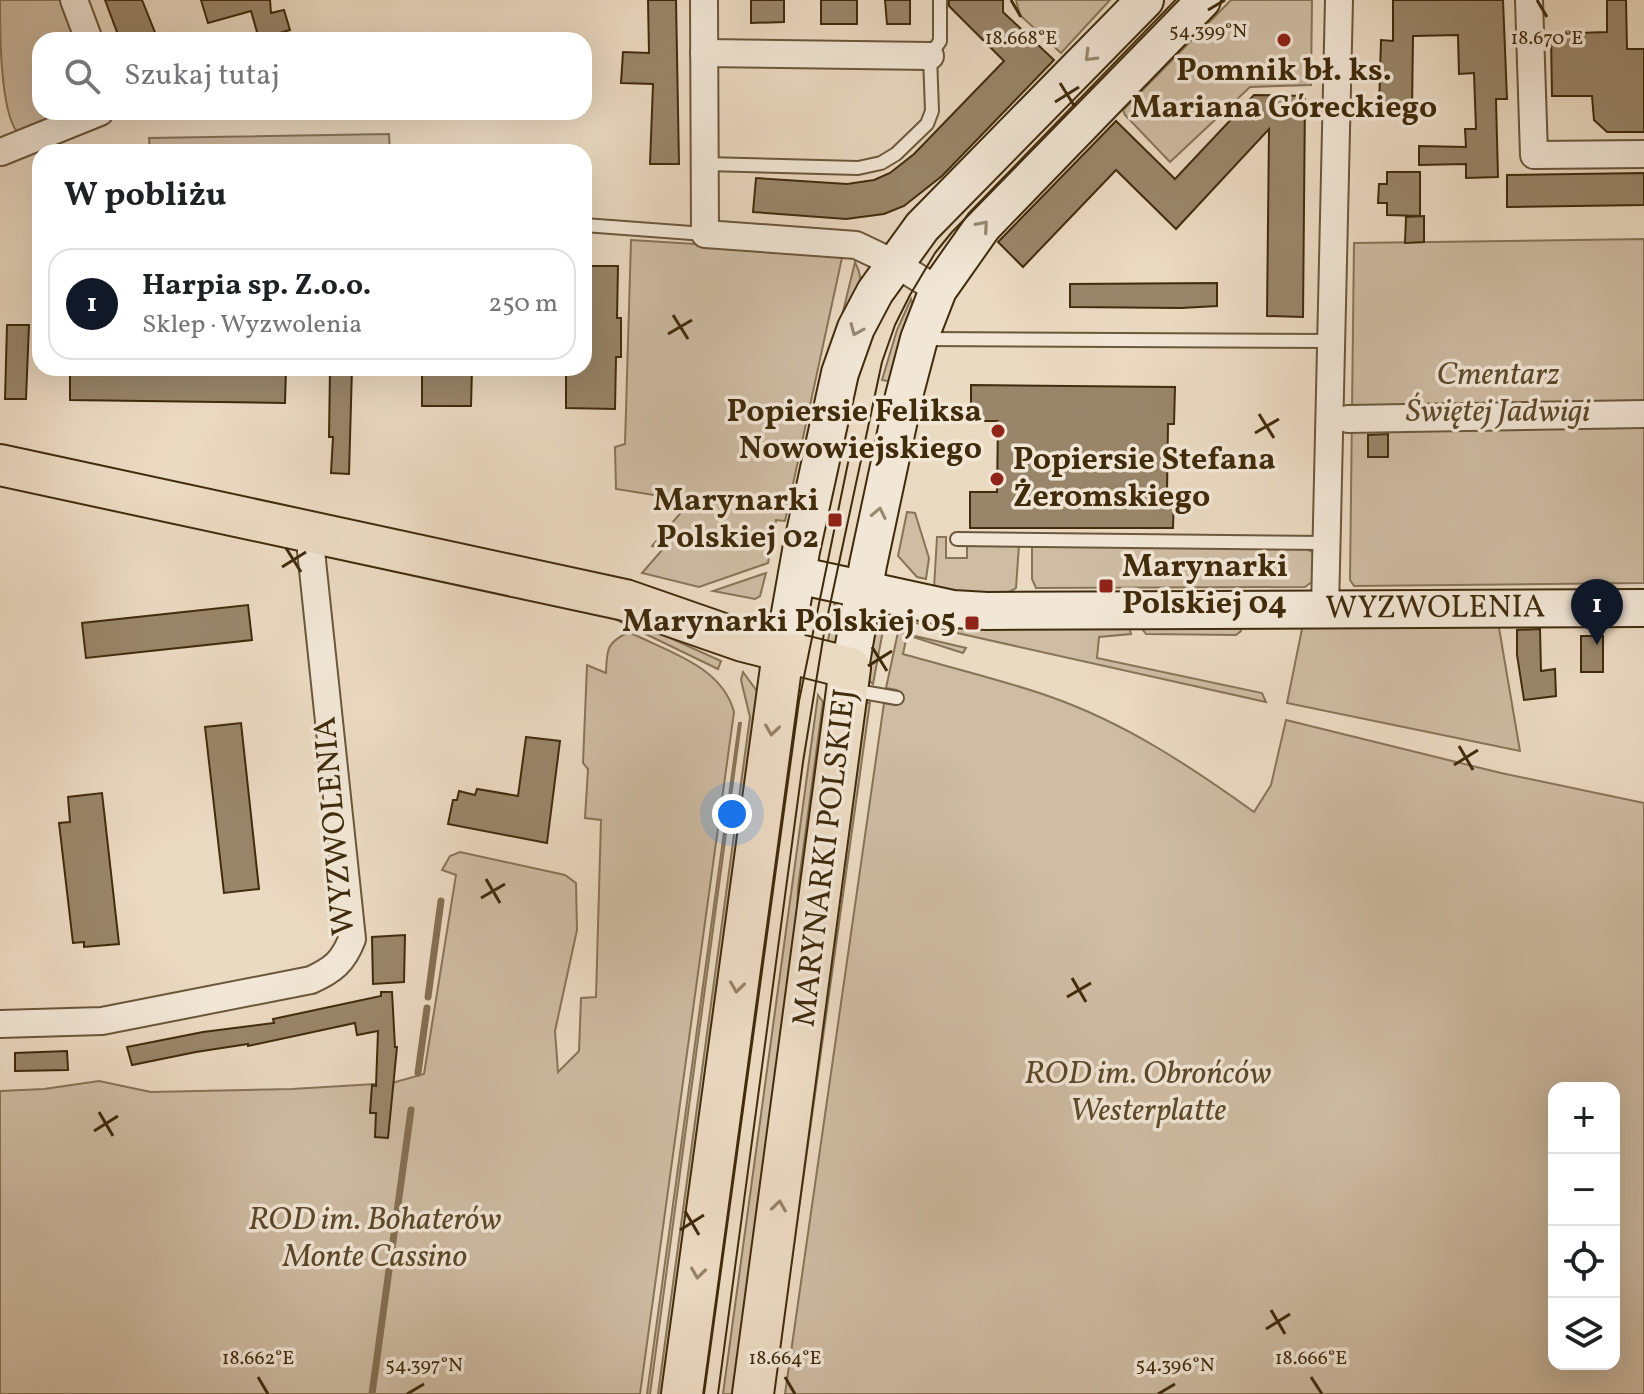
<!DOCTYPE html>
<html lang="pl">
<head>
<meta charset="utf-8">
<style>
	body { margin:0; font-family:Vollkorn,serif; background:#f6f6f6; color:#202124 }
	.controls { position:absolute; right:24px; bottom:24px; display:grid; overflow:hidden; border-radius:16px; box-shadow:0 8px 32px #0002 }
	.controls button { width:72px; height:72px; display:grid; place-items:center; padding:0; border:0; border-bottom:2px solid #e0e0e0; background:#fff; color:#202124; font:40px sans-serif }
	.you { position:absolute; left:732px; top:814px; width:28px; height:28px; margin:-20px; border:6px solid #fff; border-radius:50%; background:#1a73e8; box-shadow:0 0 0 12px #1a73e833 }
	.badge { display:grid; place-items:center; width:52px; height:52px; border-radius:50%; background:#111827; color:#fff; font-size:26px; font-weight:700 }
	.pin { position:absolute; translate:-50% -66px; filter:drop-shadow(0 2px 4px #0008) }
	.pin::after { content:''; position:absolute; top:42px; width:28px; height:24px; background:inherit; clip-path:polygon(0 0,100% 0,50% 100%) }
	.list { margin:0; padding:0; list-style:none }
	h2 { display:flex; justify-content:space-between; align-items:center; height:104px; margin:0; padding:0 32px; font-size:34px }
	h2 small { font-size:26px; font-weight:400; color:#757577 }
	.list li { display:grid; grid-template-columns:52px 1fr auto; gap:24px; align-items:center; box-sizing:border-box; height:112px; margin:0 16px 16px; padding:0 16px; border:2px solid #e0e0e0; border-radius:24px }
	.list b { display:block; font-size:30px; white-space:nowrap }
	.list p { margin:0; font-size:26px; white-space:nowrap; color:#757577 }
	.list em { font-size:26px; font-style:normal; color:#757577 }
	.icon { flex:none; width:44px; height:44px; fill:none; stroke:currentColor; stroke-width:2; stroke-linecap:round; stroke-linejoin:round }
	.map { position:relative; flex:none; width:1644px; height:1394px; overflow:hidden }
	.search { position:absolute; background:#fff; box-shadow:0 8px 32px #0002; left:32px; top:32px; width:560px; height:88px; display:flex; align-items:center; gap:20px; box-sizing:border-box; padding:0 28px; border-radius:24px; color:#757577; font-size:30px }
	.panel { position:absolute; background:#fff; box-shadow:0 8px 32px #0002; left:32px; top:144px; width:560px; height:232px; border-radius:24px }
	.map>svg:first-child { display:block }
	.green { fill:#cebca3; stroke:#877457; stroke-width:2; fill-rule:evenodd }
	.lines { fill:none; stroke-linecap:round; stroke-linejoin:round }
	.stream { stroke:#847054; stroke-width:7 }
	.building { fill:#99866a; stroke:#402b0b; stroke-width:2 }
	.lane-casing { stroke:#6b5739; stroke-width:16 }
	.street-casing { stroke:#6b5739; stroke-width:30 }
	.secondary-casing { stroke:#402b0b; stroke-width:40 }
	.primary-casing { stroke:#402b0b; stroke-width:44 }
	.lane { stroke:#f2e7d7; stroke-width:12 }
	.street { stroke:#f2e7d7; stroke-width:26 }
	.secondary { stroke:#f2e7d7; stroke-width:36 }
	.primary { stroke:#ebdac2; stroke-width:40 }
	.tram { stroke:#402b0b; stroke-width:2 }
	.oneway { stroke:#998971 }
	.oneway2 { stroke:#968266 }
	.ticks { fill:none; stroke:#402b0b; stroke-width:3 }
	.poi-dot { fill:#8f2418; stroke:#f2e7d7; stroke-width:3 }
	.labels { text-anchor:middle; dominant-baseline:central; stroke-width:7; stroke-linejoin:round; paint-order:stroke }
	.poi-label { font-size:32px; font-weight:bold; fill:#402b0b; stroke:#f2e7d7; text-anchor:end }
	.park-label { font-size:32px; font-style:italic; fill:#5c4829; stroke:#f2e7d7 }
	.street-label { font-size:32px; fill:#402b0b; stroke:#f2e7d7 }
	.ticks-label { font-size:20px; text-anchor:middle; fill:#402b0b; stroke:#f2e7d7; stroke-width:7; stroke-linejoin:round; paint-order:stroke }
</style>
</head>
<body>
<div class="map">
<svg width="1644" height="1394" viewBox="0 0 1644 1394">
	<rect width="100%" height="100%" fill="#ebdac2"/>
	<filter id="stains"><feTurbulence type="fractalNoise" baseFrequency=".0025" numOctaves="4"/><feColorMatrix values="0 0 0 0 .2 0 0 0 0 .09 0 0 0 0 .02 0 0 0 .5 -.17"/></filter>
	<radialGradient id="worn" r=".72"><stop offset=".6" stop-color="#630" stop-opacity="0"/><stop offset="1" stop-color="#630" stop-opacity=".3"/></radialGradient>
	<g class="green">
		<path d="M0,0H62L78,40H40V112H88L17,132C0,109 0,33 0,0Z"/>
		<polygon points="1016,0 1110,0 1061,53 1020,15"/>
		<polygon points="1231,0 1312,0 1311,85 1250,87 1170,162 1125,115 1123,110"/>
		<polygon points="389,134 390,152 150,152 149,138"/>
		<polygon points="1644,239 1644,583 1354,586 1350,580 1354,243"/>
		<polygon points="631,240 843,253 785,521 776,520 768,563 699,587 642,573 663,549 652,546 691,501 616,489 615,447 625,444"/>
		<path d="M855,262C872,294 848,320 834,349Z"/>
		<polygon points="911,299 913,306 893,382 882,380 897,330"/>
		<polygon points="907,512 915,513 916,516 929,558 926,579 917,577 898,556"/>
		<path d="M937,537H946V558H967V545H1019L1016,588C1001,600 953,590 934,588Z"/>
		<polygon points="1032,544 1306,549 1315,553 1313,581 1305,587 1036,588 1032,579"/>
		<polygon points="766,573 760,596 755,599 713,591"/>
		<polygon points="836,596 844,597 840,644 827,646"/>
		<polygon points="604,608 721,661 718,669 600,612"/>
		<polygon points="886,614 873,684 866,678 875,623"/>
		<polygon points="913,618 1129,626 1131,634 1099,637 1097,658 1262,693 1266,702 957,633 912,622"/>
		<polygon points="1240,621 1241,631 1236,635 1146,634 1140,626"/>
		<polygon points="1498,622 1520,751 1287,703 1303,624"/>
		<path d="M629,632C668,652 722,666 734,712L640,1394H0V1091L44,1089L99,1081L151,1092L292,1089L392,1083L424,1074L456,875L442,870L450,856L460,852L565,875L576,883L577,930L555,1031L558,1072L579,1051L581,998L596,997L601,820L585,818L588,769L583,763L587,665L606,673C607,649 606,643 629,632Z"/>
		<path d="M898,632L966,648L963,653L907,635L903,654C952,668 1003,680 1051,697C1125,723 1190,766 1254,812L1271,785L1286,720L1501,773L1644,803V1394H785L884,703L895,705L897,690L886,688ZM1554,1088H1614V1364H1554Z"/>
		<polygon points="743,672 759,694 669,1394 658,1394 750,717 741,680"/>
		<polygon points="818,695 823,702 798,888 795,977 740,1394 723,1394"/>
		<polygon points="870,702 773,1394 865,704"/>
		<polygon points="739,723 741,723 650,1394 647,1394"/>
	</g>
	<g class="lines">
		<g class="stream">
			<polyline points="428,997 441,901"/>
			<polyline points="418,1073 427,1008"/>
			<polyline points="372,1394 411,1110"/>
		</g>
	</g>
	<g class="building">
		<polygon points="105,0 142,0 158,40 120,40"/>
		<polygon points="201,0 270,0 271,13 284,10 290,30 259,39 251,11 208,23"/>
		<polygon points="648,0 676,0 679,164 650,164 653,84 621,83 623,52 649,53"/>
		<polygon points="751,0 784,0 784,22 751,23"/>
		<rect x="821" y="0" width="36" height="24"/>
		<polygon points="885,0 910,0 910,24 887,24"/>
		<polygon points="949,0 1003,0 1003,12 1054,60 942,176 904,206 884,214 846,219 753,212 756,178 847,184 874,180 890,173 914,154 1004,61 949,6"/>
		<polygon points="1393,0 1503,0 1507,99 1496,99 1498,177 1466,178 1466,164 1419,165 1419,146 1466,147 1465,129 1476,129 1474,73 1459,74 1458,35 1413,36 1412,109 1379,108 1381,40 1393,41"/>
		<polygon points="1607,0 1626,0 1627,49 1644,49 1644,132 1607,132 1594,120 1592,96 1552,96 1551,34 1607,32"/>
		<polygon points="1254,95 1305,96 1303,317 1267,316 1269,129 1176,229 1116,170 1023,267 998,242 1116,121 1175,179"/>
		<polygon points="1387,172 1420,172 1420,216 1387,215 1387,203 1378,203 1379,184 1387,184"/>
		<polygon points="1644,173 1644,205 1507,207 1507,175"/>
		<polygon points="1424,216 1424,242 1405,243 1406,217"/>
		<polygon points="584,266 618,266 617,318 621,318 621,357 616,357 615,409 566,408 566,368 584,368"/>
		<polygon points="1217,283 1217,306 1181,308 1070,307 1070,284"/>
		<polygon points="7,325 29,325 26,399 5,399"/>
		<polygon points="70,368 286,368 285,403 70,400"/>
		<polygon points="330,368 352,368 349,474 331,473 333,437 329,437"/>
		<polygon points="422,368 472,368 471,406 422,406"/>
		<polygon points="971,385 1175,387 1174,424 1168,424 1167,494 1174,494 1173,528 970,528 970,492 997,492 998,421 971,421"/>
		<polygon points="1388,434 1388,457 1368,457 1368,435"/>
		<polygon points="248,605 252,640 86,658 82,623"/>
		<polygon points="1540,629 1541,671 1555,669 1556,696 1524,700 1517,655 1517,630"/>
		<rect x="1581" y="636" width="22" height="36"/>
		<polygon points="241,723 259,889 224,893 205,727"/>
		<polygon points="526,737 560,741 547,843 448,824 453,800 457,800 459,791 475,795 477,789 518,796"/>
		<polygon points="102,793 119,944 84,947 84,942 73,943 59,823 70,822 68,797"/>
		<polygon points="405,935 404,982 373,984 372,937"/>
		<polygon points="381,992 392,992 395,1047 397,1047 388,1138 375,1137 376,1113 370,1113 372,1085 376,1086 378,1031 357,1035 355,1023 248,1046 248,1044 196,1052 132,1065 127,1047 203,1032 274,1023 273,1019 381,996"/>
		<polygon points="67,1051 68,1070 15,1071 15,1053"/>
	</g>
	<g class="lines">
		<g class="lane-casing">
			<g id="lane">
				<polyline points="705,164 858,168 881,163 896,154 927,124 932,111 930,56 940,41 940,0"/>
				<polyline points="584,225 705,234"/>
				<polyline points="923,339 1331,341"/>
				<polyline points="957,539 1327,543"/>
				<polyline points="851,690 897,698"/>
			</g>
		</g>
		<g class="street-casing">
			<g id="street">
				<polyline points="74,0 89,40"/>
				<polyline points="704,0 705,234 856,245 894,263 938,290"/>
				<polyline points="1529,0 1534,155 1644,154"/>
				<polyline points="704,53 930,56"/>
				<polyline points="1,152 100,112"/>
				<polyline points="1348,419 1644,414"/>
				<polyline points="1325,609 1339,0"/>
				<path d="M0,1024L102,1021L311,980C333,970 343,962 352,939L309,532"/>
			</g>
		</g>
		<g class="secondary-casing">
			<g id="secondary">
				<path id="s1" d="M797,575L953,609L987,611L1644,608"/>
				<polyline points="783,653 801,551 840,373 856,328 875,292 922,227 1145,0"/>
				<polyline points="850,668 868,565 904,396 919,339 938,290 983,226 1202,0"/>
			</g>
		</g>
		<g class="primary-casing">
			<g id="primary">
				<polyline points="0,465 625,600 743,641 850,668 753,1394"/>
				<polyline points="682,1394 783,653"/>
			</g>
		</g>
		<use href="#lane" class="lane"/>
		<use href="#street" class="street"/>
		<use href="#secondary" class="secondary"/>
		<use href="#primary" class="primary"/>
		<g class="tram">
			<polyline points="704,1394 799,701 849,458"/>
			<polyline points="718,1394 803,762 824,633 882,362 895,325 910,295 935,253 952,232 1179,0"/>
		</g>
	</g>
	<defs><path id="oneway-chevron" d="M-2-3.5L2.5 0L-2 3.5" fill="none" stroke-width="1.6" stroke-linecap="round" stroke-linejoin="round" transform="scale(2)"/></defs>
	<g class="oneway">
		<use href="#oneway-chevron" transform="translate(1090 56) rotate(135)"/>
		<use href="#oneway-chevron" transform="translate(983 226) rotate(-49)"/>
		<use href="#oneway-chevron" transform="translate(856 330) rotate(113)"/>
		<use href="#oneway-chevron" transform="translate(879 513) rotate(-78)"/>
	</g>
	<g class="oneway2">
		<use href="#oneway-chevron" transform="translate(772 730) rotate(98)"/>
		<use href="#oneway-chevron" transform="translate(737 987) rotate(98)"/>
		<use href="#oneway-chevron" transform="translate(779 1206) rotate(-82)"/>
		<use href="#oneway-chevron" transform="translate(698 1273) rotate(98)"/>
	</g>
	<path class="ticks" d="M1011,0L1021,17M1537,0L1547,17M1208,10L1225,0M1060,83L1075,107M1055,102L1079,87M673,315L688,339M668,334L692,320M1259,414L1274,438M1255,433L1279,419M286,548L301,572M282,567L306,552M872,647L887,671M868,666L892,651M1459,746L1473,770M1454,765L1478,750M486,879L500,903M481,898L505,884M1072,978L1086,1002M1067,997L1091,983M99,1112L113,1136M94,1131L118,1116M685,1211L699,1235M680,1230L704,1215M1271,1310L1285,1334M1266,1329L1290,1314M258,1377L268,1394M785,1377L795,1394M1311,1377L1322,1394M407,1394L424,1384M1158,1394L1175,1384"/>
	<g class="poi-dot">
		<circle cx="1284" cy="40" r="8"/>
		<circle cx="998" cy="431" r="8"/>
		<circle cx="997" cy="479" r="8"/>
		<rect x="827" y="512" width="16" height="16" rx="4"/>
		<rect x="1098" y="578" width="16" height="16" rx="4"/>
		<rect x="964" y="615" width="16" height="16" rx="4"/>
	</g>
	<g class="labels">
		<g class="poi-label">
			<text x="1284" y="72" text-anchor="middle">Pomnik bł. ks.<tspan x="1284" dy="37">Mariana Góreckiego</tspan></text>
			<text x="982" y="413">Popiersie Feliksa<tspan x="982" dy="37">Nowowiejskiego</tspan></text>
			<text x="1013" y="461" text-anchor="start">Popiersie Stefana<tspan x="1013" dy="37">Żeromskiego</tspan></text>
			<text x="819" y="502">Marynarki<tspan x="819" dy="37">Polskiej 02</tspan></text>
			<text x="1122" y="568" text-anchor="start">Marynarki<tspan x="1122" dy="37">Polskiej 04</tspan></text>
			<text x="956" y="623">Marynarki Polskiej 05</text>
		</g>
		<g class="park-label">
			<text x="1498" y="376">Cmentarz<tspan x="1498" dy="37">Świętej Jadwigi</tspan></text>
			<text x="1148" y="1075">ROD im. Obrońców<tspan x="1148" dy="37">Westerplatte</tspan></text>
			<text x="375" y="1221">ROD im. Bohaterów<tspan x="375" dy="37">Monte Cassino</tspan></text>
		</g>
		<g class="street-label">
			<text stroke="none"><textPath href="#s1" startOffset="642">WYZWOLENIA</textPath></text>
			<text transform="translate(336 826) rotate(-95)">WYZWOLENIA</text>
			<text transform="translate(826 858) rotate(-83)">MARYNARKI POLSKIEJ</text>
		</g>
	</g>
	<g class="ticks-label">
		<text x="1208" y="37">54.399°N</text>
		<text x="1021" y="44">18.668°E</text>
		<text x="1547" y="44">18.670°E</text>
		<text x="258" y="1364">18.662°E</text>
		<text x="785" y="1364">18.664°E</text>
		<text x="1311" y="1364">18.666°E</text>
		<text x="424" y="1371">54.397°N</text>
		<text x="1175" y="1371">54.396°N</text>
	</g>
	<rect width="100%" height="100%" filter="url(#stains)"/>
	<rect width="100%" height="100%" fill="url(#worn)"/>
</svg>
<div class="controls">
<button>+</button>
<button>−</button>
<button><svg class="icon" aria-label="locate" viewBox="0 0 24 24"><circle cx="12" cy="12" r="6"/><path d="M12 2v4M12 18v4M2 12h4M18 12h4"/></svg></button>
<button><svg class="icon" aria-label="layers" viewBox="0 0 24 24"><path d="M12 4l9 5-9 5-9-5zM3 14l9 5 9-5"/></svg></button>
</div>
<div class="you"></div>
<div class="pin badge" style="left:1597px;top:645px">1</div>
<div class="search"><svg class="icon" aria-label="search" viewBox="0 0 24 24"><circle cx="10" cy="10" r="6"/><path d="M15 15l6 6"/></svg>Szukaj tutaj</div>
<section class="panel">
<h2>W pobliżu<small></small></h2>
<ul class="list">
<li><span class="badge">1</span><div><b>Harpia sp. Z.o.o.</b><p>Sklep · Wyzwolenia</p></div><em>250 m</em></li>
</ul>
</section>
</div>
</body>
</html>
